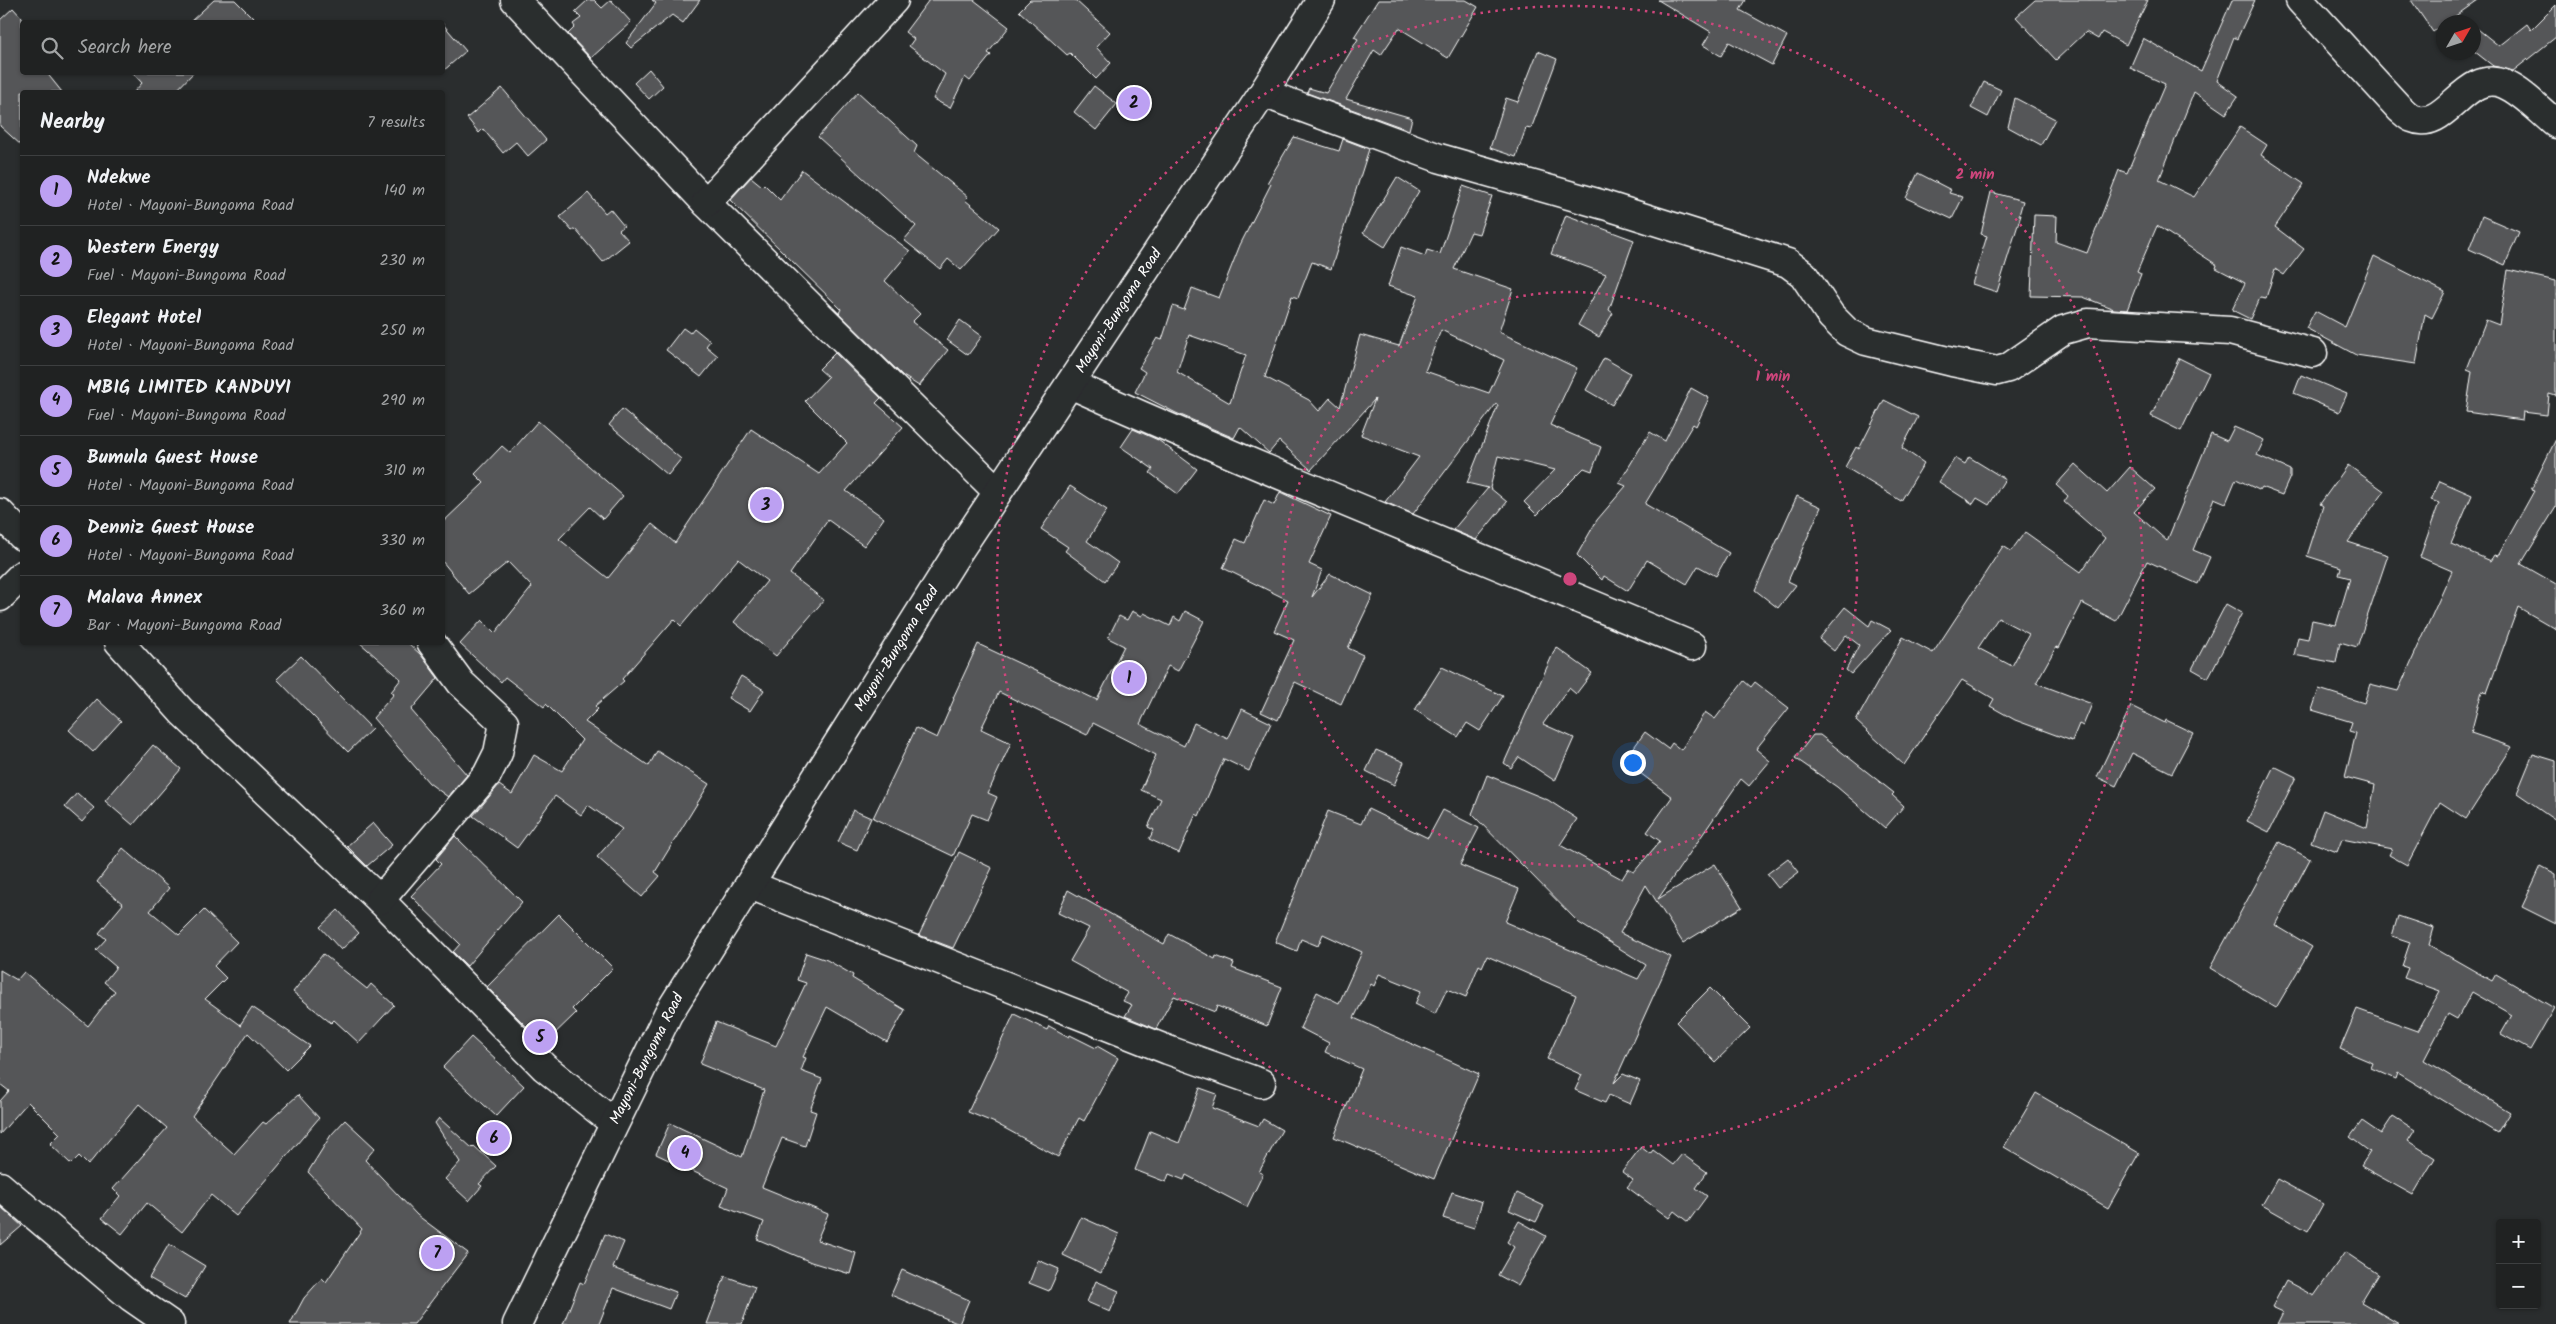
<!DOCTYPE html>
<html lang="en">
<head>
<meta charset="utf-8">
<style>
	body { margin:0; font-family:Kalam,sans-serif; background:#282a2a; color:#f1f3f6 }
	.controls { position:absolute; right:15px; bottom:15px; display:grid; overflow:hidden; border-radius:5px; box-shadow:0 1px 4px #0004 }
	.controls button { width:45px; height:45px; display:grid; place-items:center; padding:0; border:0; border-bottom:1px solid #3d3f40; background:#202222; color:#f1f3f6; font:25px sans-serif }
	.compass { position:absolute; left:2436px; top:15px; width:45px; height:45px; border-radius:50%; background:#202222; box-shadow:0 1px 4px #0004; rotate:51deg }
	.you { position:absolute; left:1632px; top:762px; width:18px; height:18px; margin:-12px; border:4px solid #fff; border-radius:50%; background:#1a73e8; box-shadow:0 0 0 8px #1a73e833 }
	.badge { display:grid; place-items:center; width:32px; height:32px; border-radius:50%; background:#bca0f2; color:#111; font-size:16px; font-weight:700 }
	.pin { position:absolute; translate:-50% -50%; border:2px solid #fff; box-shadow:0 1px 5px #0006 }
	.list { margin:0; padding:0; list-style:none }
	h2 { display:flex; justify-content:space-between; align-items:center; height:65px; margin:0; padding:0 20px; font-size:21px }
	h2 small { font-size:16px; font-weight:400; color:#a2a4a5 }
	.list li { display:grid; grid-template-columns:32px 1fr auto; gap:15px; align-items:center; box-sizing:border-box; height:70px; padding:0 20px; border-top:1px solid #3d3f40 }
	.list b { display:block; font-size:19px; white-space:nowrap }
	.list p { margin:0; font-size:16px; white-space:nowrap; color:#a2a4a5 }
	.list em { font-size:16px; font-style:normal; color:#a2a4a5 }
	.icon { flex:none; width:28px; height:28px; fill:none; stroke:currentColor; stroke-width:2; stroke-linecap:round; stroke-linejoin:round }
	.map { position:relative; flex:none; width:2556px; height:1324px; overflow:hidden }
	.search { position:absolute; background:#202222; box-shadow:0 1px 4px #0004; left:20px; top:20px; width:425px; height:55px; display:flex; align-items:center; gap:12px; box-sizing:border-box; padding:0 18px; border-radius:5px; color:#a2a4a5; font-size:19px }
	.panel { position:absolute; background:#202222; box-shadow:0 1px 4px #0004; left:20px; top:90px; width:425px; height:555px; border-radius:5px }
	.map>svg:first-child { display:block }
	.building { fill:#555758; stroke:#fff; fill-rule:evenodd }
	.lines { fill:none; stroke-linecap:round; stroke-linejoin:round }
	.minor-casing { stroke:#fff; stroke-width:31 }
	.major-casing { stroke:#fff; stroke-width:31 }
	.minor { stroke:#2a2d2e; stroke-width:28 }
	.major { stroke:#2a2d2e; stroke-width:28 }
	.ring { fill:none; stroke:#ce467c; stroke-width:2.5; stroke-dasharray:2.5 5 }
	.labels { text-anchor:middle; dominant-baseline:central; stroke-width:5; stroke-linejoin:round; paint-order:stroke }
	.street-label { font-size:15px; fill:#fff; stroke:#2a2d2e }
	.centre { fill:#ce467c; stroke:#2a2d2e; stroke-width:2.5 }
	.ring-label { font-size:15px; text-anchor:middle; font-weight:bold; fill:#ce467c; stroke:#2a2d2e; stroke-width:5; stroke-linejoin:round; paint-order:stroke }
</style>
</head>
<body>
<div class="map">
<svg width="2556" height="1324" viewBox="0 0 2556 1324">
	<rect width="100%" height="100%" fill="#2a2d2e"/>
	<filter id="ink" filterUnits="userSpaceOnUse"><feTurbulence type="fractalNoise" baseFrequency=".02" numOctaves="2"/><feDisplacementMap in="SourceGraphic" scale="10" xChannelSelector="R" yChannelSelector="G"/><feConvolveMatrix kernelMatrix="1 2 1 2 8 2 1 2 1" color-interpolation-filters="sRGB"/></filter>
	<g filter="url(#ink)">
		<g class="building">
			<polygon points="214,0 235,0 257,22 190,22"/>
			<polygon points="588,0 594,0 602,8 611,0 631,22 591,58 568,34 575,27 573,24 581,18 575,12"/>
			<polygon points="652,0 700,0 683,23 672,15 631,48 626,43 656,3"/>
			<polygon points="929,0 974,0 1009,27 988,53 991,55 970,81 965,77 950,108 933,99 945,74 909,46 914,39 905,32"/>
			<polygon points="1030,0 1075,0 1110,32 1096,47 1111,63 1096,79 1070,53 1067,55 1019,11"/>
			<polygon points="1378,0 1466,0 1478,7 1448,58 1399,28 1381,55 1374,50 1346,99 1412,118 1409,130 1307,93 1309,88 1326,93 1358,39 1354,37"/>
			<polygon points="1658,0 1746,0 1740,10 1787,36 1772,65 1729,42 1721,56 1703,45 1711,32"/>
			<polygon points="2035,0 2148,0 2126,45 2102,32 2098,39 2086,32 2056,60 2016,17"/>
			<polygon points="2232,0 2255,0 2237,39 2234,37 2217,81 2238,96 2226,114 2194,92 2159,180 2194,197 2240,127 2267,145 2261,155 2304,184 2275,227 2304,249 2284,275 2275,269 2266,298 2260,297 2250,319 2232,310 2245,283 2216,268 2217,265 2157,226 2137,272 2141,274 2127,310 2114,309 2083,297 2031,296 2034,215 2057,216 2056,242 2087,253 2119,170 2127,173 2165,84 2130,68 2143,38 2201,71"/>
			<polygon points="2411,0 2478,0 2433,32"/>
			<polygon points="2556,5 2556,37 2513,71 2493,66 2474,51 2474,26 2499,46 2527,24 2531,30"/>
			<polygon points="13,8 22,18 22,72 46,72 62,92 22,92 22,146 0,126 0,20"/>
			<polygon points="442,23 466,51 442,72"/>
			<polygon points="1538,51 1557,59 1531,129 1526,128 1516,157 1490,148 1506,98 1518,102"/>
			<polygon points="649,69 663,86 649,99 634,83"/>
			<polygon points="132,72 194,72 175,92 134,92 142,83"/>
			<polygon points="1984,82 2001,90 1988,117 1971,108"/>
			<polygon points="1094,86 1117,104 1096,130 1074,112"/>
			<polygon points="502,88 546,140 528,156 516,142 503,153 483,129 479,133 467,118"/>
			<polygon points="858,92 917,146 914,153 968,197 965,200 999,228 961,270 948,259 940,269 904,240 916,226 818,137"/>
			<polygon points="2015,98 2055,119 2041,145 2008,127"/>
			<path d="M1294,137L1339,151L1343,139L1369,149L1331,269L1312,262L1298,298L1292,296L1265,377L1309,400L1319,411L1330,398L1340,407L1360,335L1399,346L1418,296L1388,286L1401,247L1425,256L1427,250L1440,254L1463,186L1492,196L1479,234L1471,232L1454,269L1513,289L1499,332L1577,368L1550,425L1601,447L1592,471L1584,468L1537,515L1524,502L1555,470L1498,456L1490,488L1507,502L1476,540L1453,530L1488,488L1467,483L1498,405L1496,404L1413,514L1385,502L1419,457L1361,435L1375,399L1311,470L1279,441L1269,453L1240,427L1234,438L1176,413L1135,392L1145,372L1139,368L1157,338L1162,340L1173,306L1184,310L1192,288L1219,298L1240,245L1271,184L1267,183ZM1441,330L1504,360L1489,393L1425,371ZM1189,335L1246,355L1230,403L1177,372Z"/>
			<polygon points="802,170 910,251 885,281 920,314 912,322 948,350 919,386 903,376 839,313 841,309 730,200 751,177 762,186 764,184 780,200"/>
			<polygon points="1918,173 1951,190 1949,193 1963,197 1952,219 1906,198"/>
			<polygon points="1397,177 1419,191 1385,247 1363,233"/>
			<polygon points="1991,192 2023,201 2019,215 2021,215 1997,292 1972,284 1987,236 1981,234"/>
			<polygon points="588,193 605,213 610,209 624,226 619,230 629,241 603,262 575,229 572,231 560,217"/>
			<polygon points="1566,215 1634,240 1609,310 1613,313 1599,337 1578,325 1606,274 1551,254"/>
			<polygon points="2482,216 2519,232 2505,265 2469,249"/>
			<polygon points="2374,256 2445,292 2432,318 2425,314 2416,364 2356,355 2306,328 2315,311 2345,327"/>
			<polygon points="2508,270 2556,281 2556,396 2549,394 2547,415 2523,412 2522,420 2466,412 2472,371 2467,369 2486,320 2499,325"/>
			<polygon points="960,320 982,336 968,355 947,340"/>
			<polygon points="683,328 690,333 694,328 710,341 706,346 718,356 701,377 666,350"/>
			<polygon points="835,353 881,398 876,403 903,427 846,491 884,518 864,546 828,520 790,574 824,600 776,656 734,622 767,581 738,559 681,626 674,619 622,679 624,681 595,706 598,709 585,722 649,766 657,751 709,784 655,872 660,876 642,897 597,857 622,829 588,805 581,815 555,796 517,848 473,816 499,785 512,794 534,755 562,771 582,740 546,704 544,707 505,677 501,682 460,644 482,620 495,633 532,587 508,562 469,594 442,561 442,523 484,483 475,474 502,446 510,453 538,421 623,496 603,519 590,507 559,539 608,578 652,524 675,543 751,429 819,474 847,443 805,401 828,377 819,369"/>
			<polygon points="1604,358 1630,373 1612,405 1586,390"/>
			<polygon points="2179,358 2209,373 2181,431 2151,416"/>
			<polygon points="2301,375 2347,394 2339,412 2294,393"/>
			<polygon points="1691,388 1709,398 1696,426 1693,424 1645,504 1729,553 1716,576 1698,566 1687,584 1647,560 1628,591 1604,576 1602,580 1577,555 1597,520 1626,486 1619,483 1650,432 1665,441"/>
			<polygon points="1884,400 1918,417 1902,448 1924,463 1901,501 1845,467 1856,447 1859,449"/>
			<polygon points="622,409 681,459 668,475 609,425"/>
			<path d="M2234,427L2264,440L2257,455L2290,470V477L2282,495L2261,487L2259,490L2236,479L2226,503L2214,498L2193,550L2210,557L2198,584L2147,561L2116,621L2082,603L2059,648L2056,647L2036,683L2092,704L2083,726L2079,724L2072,741L2015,720L1990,706L1994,699L1962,680L1904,765L1856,721L1903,637L1933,653L2003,546L2011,551L2025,532L2081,572L2105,538L2064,502L2068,496L2056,485L2075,464L2107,493L2130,467L2155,489L2134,512L2167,541L2211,434L2227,441ZM1998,618L2029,634L2012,666L1978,648Z"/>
			<polygon points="1133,429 1158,440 1197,469 1178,494 1150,473 1153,469 1121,447"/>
			<polygon points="2556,439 2556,507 2521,564 2556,584 2556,629 2518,607 2487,693 2482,691 2471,733 2512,747 2466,819 2440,802 2407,865 2389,855 2392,849 2342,839 2337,852 2311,842 2323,810 2367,828 2375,785 2345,777 2356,733 2349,731 2352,722 2312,710 2319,689 2364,703 2370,684 2398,691 2452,571 2420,557 2439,503 2431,500 2440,481 2472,495 2451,544 2491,561 2495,555 2498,556 2534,491 2531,490"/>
			<polygon points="1969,457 2005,479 1989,505 1977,498 1973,504 1939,482 1955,458 1965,464"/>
			<polygon points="2348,465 2384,491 2348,542 2388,555 2357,647 2340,642 2336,663 2294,655 2298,637 2308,639 2312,620 2336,625 2350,578 2339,575 2341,567 2307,556 2323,506 2320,504"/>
			<polygon points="1070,486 1107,510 1087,541 1118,563 1105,581 1065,551 1068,547 1041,529"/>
			<polygon points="1280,492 1331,516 1309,564 1322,570 1312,597 1330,574 1373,595 1348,648 1363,655 1341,704 1295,682 1278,720 1261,712 1294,640 1274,631 1288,600 1223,568 1236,539 1245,543 1264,500 1274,505"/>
			<polygon points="1797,496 1821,507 1788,581 1796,585 1778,608 1755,590"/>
			<polygon points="2226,604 2242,613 2208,678 2192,669"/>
			<polygon points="1845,607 1869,626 1872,620 1891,630 1851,674 1846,670 1859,645 1846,635 1834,651 1819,639"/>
			<polygon points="1132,611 1142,616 1144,613 1170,626 1174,617 1180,621 1185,611 1204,621 1178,671 1168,666 1140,724 1184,746 1194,723 1228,739 1242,709 1271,723 1249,771 1224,759 1199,816 1196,814 1179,853 1149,839 1154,830 1148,827 1161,799 1141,790 1156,755 1093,723 1087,735 999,692 981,729 1011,743 988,793 997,797 987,820 972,814 953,856 873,818 916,728 937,738 954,699 953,698 978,644 1097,700 1124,646 1108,638 1119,616 1127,620"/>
			<polygon points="359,642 407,642 421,655 438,678 411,710 467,775 448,797 429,783 373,718 394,694 391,692 401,679"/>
			<polygon points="1556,647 1592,673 1576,694 1569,688 1543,724 1574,738 1555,781 1519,757 1511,768 1504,763"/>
			<polygon points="301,656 372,729 348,752 277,679"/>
			<polygon points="1442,667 1503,696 1480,731 1467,723 1458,737 1415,710"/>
			<polygon points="741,676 764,690 750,711 728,698"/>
			<polygon points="1744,681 1751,687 1755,682 1789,708 1756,749 1770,761 1749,786 1741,779 1658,899 1715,864 1742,907 1683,943 1646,885 1620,933 1671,957 1614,1083 1623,1074 1640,1081 1630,1104 1609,1095 1605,1103 1575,1090 1582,1075 1547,1059 1576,995 1487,956 1482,967 1479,965 1466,997 1447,989 1435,1014 1415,1004 1421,991 1379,974 1374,986 1371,984 1354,1018 1479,1074 1434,1179 1334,1137 1362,1069 1325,1052 1329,1043 1300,1028 1317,992 1339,1003 1362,952 1323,934 1318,946 1301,939 1297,951 1275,942 1328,811 1361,824 1368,809 1428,838 1443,810 1479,828 1460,865 1519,889 1505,922 1638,979 1646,965 1579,923 1472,814 1487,775 1548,800 1577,819 1560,845 1622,879 1628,869 1634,872 1660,841 1647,832 1672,797 1624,761 1645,732 1668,749 1672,743 1681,750 1705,712 1715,719"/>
			<polygon points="97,699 121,721 93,752 69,730"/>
			<polygon points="2131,706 2165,723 2166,720 2193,733 2172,773 2132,753 2116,786 2097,777"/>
			<polygon points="1813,735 1820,735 1894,793 1892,795 1904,806 1885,828 1837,787 1795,758"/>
			<polygon points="153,745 181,769 133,825 105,801"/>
			<polygon points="1376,750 1404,762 1394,785 1366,771"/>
			<polygon points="2533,754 2556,761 2556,820 2517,793"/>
			<polygon points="2274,766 2296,777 2269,832 2247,821"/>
			<polygon points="77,793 94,808 82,822 65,807"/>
			<polygon points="853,810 871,818 857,850 838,842"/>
			<polygon points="373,823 392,845 367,866 347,846"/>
			<polygon points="455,836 522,902 467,966 453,952 460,944 411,896 441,864 436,859"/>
			<polygon points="2279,842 2310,859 2275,925 2312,947 2276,1008 2210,968"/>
			<polygon points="123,848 169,888 150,911 179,935 204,910 237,942 214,966 226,978 205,999 242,1026 240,1025 252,1007 310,1046 286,1070 248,1033 192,1116 234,1154 263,1122 266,1124 298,1095 319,1118 236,1216 211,1195 182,1232 147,1203 122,1234 102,1218 120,1196 113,1189 167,1128 139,1104 88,1165 79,1156 71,1164 50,1144 60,1134 28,1102 0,1134 0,1101 9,1091 0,1084 0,970 17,980 24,972 88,1026 115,991 104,982 116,967 96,950 106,939 99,933 123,904 97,882"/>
			<polygon points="959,852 992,868 953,948 919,935"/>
			<polygon points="1788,858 1799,872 1778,888 1767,874"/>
			<polygon points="2541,866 2556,874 2556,924 2522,907"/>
			<polygon points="1068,890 1164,944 1169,934 1215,959 1216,956 1234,963 1232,968 1282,987 1267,1026 1217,1006 1215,1012 1174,996 1156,1029 1125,1016 1132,1005 1123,1001 1128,993 1070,961 1089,928 1058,913"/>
			<polygon points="338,910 359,933 341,950 320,927"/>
			<polygon points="559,914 613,968 572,1009 576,1013 544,1044 487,987"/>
			<polygon points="2398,916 2434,928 2429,945 2492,981 2496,974 2554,1008 2530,1050 2501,1034 2512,1015 2472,992 2457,1019 2448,1014 2424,1060 2510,1112 2497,1133 2398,1073 2396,1079 2371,1068 2373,1063 2340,1049 2357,1009 2418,1031 2440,991 2404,978 2408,968 2402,966 2410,942 2392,936"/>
			<polygon points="806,953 827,960 853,975 852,978 905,1010 887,1042 827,1007 803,1057 806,1058 801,1071 822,1079 810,1110 816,1112 805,1146 782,1138 762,1187 828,1214 817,1240 856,1253 850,1274 811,1262 757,1239 764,1222 721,1206 728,1188 656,1154 670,1123 742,1157 764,1090 700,1064 716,1022 776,1046 806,983 797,980"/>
			<polygon points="323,954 367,989 371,984 394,1005 359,1043 334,1020 331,1023 293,992"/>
			<polygon points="1710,988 1750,1028 1715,1062 1676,1022"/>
			<polygon points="1014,1014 1047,1030 1049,1026 1069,1037 1070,1035 1096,1048 1097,1046 1118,1058 1084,1121 1079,1118 1058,1157 995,1123 968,1112"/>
			<polygon points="471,1037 524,1086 496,1116 443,1067"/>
			<polygon points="1200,1088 1217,1094 1212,1108 1259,1126 1263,1119 1282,1130 1259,1172 1263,1174 1247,1207 1186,1175 1184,1180 1169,1174 1166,1182 1135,1170 1150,1131 1179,1143"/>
			<polygon points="2036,1093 2139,1153 2108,1208 2004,1147"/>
			<polygon points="2393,1116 2415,1130 2408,1141 2435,1158 2413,1195 2361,1166 2370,1152 2350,1137 2362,1121 2381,1134"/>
			<polygon points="439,1118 472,1148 474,1146 496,1166 479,1184 482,1186 469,1201 445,1179 460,1162 435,1123"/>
			<polygon points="345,1120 375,1148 365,1160 417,1215 468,1253 414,1324 290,1324 304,1298 322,1278 326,1282 362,1229 308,1172 331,1135"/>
			<polygon points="1641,1147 1650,1154 1653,1150 1673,1165 1682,1154 1707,1172 1696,1188 1707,1196 1688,1222 1674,1211 1669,1218 1627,1187 1633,1180 1622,1172"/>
			<polygon points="2277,1179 2323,1204 2308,1231 2262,1205"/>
			<polygon points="1452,1192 1482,1202 1474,1228 1443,1218"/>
			<polygon points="1517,1193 1544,1206 1536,1222 1509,1210"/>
			<polygon points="0,1206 22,1226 0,1245"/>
			<polygon points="1081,1217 1119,1234 1101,1273 1063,1255"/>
			<polygon points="1519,1221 1546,1236 1518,1286 1498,1275 1514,1247 1507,1242"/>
			<polygon points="605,1234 624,1242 613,1268 676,1292 669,1309 613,1288 599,1324 563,1324 580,1282 584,1284"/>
			<polygon points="169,1244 205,1266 185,1299 149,1278"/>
			<polygon points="2345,1252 2378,1274 2361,1302 2399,1324 2277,1324 2283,1312 2272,1307 2286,1281 2314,1296"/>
			<polygon points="1038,1260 1059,1269 1049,1291 1029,1283"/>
			<polygon points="902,1270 969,1300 959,1324 891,1295"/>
			<polygon points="725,1276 755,1287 742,1324 707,1324"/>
			<polygon points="1096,1281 1119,1291 1110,1312 1087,1302"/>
		</g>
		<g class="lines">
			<g class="minor-casing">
				<g id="minor">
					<polyline points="515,0 706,203 997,491"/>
					<path d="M2300,0L2400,109C2404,112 2408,117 2412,118C2447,133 2464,68 2504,84C2523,92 2540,111 2556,124"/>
					<polyline points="1263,93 1439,158 1604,205 1788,263 1803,274 1831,316 1847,332 1866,341 1952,362 1997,371 2008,368 2063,330 2088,323 2230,331 2313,353"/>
					<polyline points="706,203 894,0"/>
					<path d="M1070,384C1276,476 1485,559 1692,646"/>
					<polyline points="0,513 22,536"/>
					<polyline points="0,597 22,575"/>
					<polyline points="119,642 182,712 380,900 544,1067 614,1123"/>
					<polyline points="750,885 1168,1050 1261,1083"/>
					<polyline points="380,900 487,775 498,753 504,723 461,683 431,642"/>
					<polyline points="0,1186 131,1297 170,1324"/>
				</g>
			</g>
			<g class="major-casing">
				<polyline id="major" points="517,1324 668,1014 956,555 1263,93 1321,0"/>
			</g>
			<use href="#minor" class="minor"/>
			<use href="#major" class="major"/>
		</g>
	</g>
	<g class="ring">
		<circle cx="1570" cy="579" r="287"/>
		<circle cx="1570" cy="579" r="573"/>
	</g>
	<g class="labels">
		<g class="street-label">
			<text transform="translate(1119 311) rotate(-57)">Mayoni-Bungoma Road</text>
			<text transform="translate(897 649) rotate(-58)">Mayoni-Bungoma Road</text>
			<text transform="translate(647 1059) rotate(-63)">Mayoni-Bungoma Road</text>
		</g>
	</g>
	<circle cx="1570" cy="579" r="8" class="centre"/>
	<g class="ring-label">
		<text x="1975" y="179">2 min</text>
		<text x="1773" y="381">1 min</text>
	</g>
</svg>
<div class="controls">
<button>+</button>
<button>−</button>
</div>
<svg class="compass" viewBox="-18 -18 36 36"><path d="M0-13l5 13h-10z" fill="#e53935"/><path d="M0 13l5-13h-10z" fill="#a2a4a5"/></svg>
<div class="you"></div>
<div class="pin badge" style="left:1129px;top:678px">1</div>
<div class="pin badge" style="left:1134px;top:103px">2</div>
<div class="pin badge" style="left:766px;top:505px">3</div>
<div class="pin badge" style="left:685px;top:1153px">4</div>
<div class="pin badge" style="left:540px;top:1037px">5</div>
<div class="pin badge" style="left:494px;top:1138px">6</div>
<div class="pin badge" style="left:437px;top:1253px">7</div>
<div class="search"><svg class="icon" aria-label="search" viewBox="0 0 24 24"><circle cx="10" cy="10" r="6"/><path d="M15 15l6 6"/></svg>Search here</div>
<section class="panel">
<h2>Nearby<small>7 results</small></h2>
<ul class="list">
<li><span class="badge">1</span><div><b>Ndekwe</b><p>Hotel · Mayoni-Bungoma Road</p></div><em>140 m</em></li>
<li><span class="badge">2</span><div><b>Western Energy</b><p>Fuel · Mayoni-Bungoma Road</p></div><em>230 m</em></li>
<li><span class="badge">3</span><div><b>Elegant Hotel</b><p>Hotel · Mayoni-Bungoma Road</p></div><em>250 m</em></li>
<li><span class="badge">4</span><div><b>MBIG LIMITED KANDUYI</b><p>Fuel · Mayoni-Bungoma Road</p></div><em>290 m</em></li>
<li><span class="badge">5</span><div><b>Bumula Guest House</b><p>Hotel · Mayoni-Bungoma Road</p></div><em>310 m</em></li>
<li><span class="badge">6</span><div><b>Denniz Guest House</b><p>Hotel · Mayoni-Bungoma Road</p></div><em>330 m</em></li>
<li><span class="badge">7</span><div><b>Malava Annex</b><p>Bar · Mayoni-Bungoma Road</p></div><em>360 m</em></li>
</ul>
</section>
</div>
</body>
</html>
